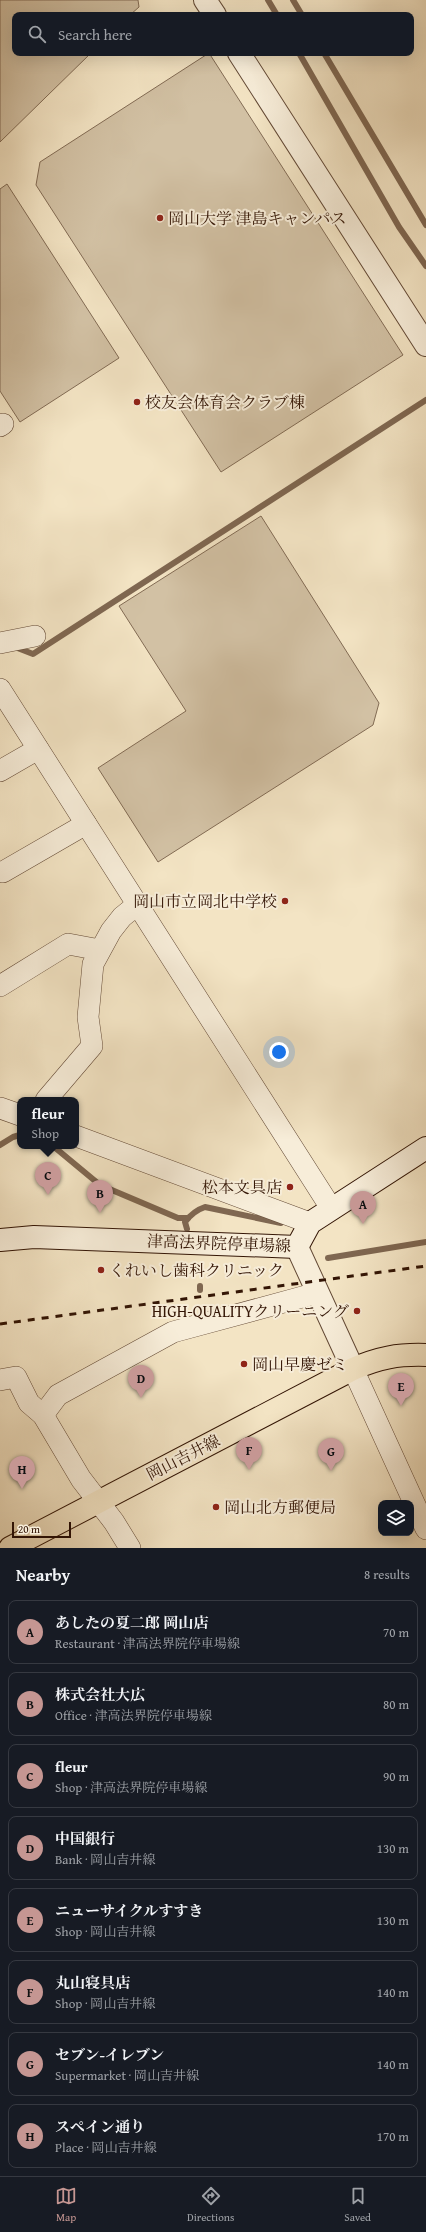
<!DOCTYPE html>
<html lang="en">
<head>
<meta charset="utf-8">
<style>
	body { margin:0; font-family:"Gentium Book Plus","Noto Serif JP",serif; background:#20242c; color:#f1f3f6 }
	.controls { position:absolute; right:12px; bottom:12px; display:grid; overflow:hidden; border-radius:8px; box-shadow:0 4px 16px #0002 }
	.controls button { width:36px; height:36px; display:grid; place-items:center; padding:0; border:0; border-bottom:1px solid #363941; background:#171b24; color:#f1f3f6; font:20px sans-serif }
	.scale { position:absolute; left:12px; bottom:10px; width:59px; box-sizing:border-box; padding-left:4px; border:2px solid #331505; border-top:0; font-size:11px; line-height:14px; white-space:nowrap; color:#331505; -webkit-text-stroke:3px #f7edd9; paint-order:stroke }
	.you { position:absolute; left:279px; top:1052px; width:14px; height:14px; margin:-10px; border:3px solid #fff; border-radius:50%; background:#1a73e8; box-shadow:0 0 0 6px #1a73e833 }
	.badge { display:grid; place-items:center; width:26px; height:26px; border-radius:50%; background:#c59692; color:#111; font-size:13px; font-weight:700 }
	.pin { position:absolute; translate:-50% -33px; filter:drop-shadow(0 1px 2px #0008) }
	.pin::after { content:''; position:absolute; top:21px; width:14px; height:12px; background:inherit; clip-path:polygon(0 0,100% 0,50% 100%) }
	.popup { position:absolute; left:17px; top:1097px; width:62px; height:52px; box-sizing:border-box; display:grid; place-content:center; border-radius:8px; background:#171b24; filter:drop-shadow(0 1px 3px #0005); font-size:13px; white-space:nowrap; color:#9ea1a6 }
	.popup b { font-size:15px; color:#f1f3f6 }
	.popup::after { content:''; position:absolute; left:50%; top:100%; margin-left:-8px; border:8px solid transparent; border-top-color:#171b24 }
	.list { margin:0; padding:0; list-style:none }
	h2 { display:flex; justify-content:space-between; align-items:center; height:52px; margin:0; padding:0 16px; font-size:17px }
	h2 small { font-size:13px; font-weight:400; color:#9ea1a6 }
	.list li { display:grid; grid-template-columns:26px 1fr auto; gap:12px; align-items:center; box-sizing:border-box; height:64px; margin:0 8px 8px; padding:0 8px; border:1px solid #363941; border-radius:8px }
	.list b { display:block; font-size:15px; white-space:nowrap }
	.list p { margin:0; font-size:13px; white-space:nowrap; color:#9ea1a6 }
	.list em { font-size:13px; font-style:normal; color:#9ea1a6 }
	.icon { flex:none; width:22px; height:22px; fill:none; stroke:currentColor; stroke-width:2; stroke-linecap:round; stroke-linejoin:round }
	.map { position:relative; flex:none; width:426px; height:1548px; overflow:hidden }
	.search { position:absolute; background:#171b24; box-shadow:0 4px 16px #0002; left:12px; right:12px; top:12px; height:44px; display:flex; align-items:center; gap:10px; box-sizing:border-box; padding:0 14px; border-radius:8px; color:#9ea1a6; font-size:15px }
	.sheet { height:628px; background:#171b24 }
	nav { display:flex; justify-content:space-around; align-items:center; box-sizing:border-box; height:56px; border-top:1px solid #363941; background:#171b24; font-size:11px; color:#9ea1a6 }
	nav a { display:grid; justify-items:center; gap:2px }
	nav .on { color:#c59692 }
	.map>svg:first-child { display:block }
	.green { fill:#d2c1a4; stroke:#826b54 }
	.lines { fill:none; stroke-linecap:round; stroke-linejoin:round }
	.stream { stroke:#7f6751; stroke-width:6 }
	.minor-casing { stroke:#634935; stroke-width:22 }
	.tertiary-casing { stroke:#634935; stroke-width:24 }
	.secondary-casing { stroke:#331505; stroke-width:24 }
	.primary-casing { stroke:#331505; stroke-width:24 }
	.minor { stroke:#f7edd9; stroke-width:21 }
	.tertiary { stroke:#f7edd9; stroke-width:22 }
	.secondary { stroke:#f7edd9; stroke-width:22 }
	.primary { stroke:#f3e4c4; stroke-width:22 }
	.rail { stroke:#331505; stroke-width:3; stroke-dasharray:7 7; stroke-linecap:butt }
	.poi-dot { fill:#8f2418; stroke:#f7edd9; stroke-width:1.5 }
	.labels { text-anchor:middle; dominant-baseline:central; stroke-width:4; stroke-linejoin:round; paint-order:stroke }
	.poi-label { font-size:16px; fill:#331505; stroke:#f7edd9; text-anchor:start }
	.street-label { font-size:16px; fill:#331505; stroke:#f7edd9 }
</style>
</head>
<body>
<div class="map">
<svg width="426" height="1548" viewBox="0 0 426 1548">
	<rect width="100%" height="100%" fill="#f3e4c4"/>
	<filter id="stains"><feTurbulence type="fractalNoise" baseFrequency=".005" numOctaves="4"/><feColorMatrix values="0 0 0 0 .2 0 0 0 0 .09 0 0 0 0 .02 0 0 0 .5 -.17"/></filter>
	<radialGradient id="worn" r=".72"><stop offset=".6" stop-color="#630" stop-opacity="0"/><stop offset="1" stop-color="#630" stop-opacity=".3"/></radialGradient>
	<g class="green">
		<polygon points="0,0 138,0 139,7 130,15 15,15 15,53 91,53 0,142"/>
		<polygon points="209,53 403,355 221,472 36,185 40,162"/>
		<polygon points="7,184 119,358 20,422 0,391 0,189"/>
		<polygon points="261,516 379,703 373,725 158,862 98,768 186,711 119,606"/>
	</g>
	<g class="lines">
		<g class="stream">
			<polyline points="268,0 277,15"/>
			<polyline points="293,0 302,15"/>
			<polyline points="299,53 399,227 426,266"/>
			<polyline points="324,53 426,225"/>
			<polyline points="15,647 33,654 426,400"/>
			<polyline points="0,1145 13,1137 20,1135"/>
			<polyline points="53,1146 100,1185 178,1218 188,1218"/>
			<path d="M187,1229L185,1222C191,1214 196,1210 205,1207L281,1223"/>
			<polyline points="328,1258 426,1242"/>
			<polyline points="200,1286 200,1290"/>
		</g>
		<g class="minor-casing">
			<g id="minor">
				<polyline points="0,426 3,424"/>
				<polyline points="0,643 35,636"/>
				<polyline points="0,689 331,1208"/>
				<polyline points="0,771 38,749"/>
				<polyline points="3,872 86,824"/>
				<polyline points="0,986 68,944 100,950"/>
				<polyline points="46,1100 92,1046 88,1017 93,964 111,931 122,917 138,904"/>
				<polyline points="0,1108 20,1115"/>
				<polyline points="76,1136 310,1223"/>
				<polyline points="353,1369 426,1529"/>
				<polyline points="0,1380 16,1377 29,1403 43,1415 81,1479 114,1522 130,1548"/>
				<polyline points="43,1415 58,1395 173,1332 317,1293"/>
			</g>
		</g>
		<g class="tertiary-casing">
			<g id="tertiary">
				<polyline points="205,0 215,15"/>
				<polyline points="239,53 426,345"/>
				<polyline points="297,1247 353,1369"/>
			</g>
		</g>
		<g class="secondary-casing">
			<polyline id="secondary" points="0,1240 34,1237 297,1247 310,1223 426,1148"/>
		</g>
		<g class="primary-casing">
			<path id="primary" d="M10,1548L353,1369C378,1358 398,1354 426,1355"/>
		</g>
		<use href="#minor" class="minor"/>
		<use href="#tertiary" class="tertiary"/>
		<use href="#secondary" class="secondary"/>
		<use href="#primary" class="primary"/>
		<polyline class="rail" points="0,1324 426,1266"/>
	</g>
	<g class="poi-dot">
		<circle cx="160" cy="218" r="4"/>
		<circle cx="137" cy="402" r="4"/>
		<circle cx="285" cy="901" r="4"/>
		<circle cx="290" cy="1187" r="4"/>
		<circle cx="101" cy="1270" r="4"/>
		<circle cx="357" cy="1311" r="4"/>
		<circle cx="244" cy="1364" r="4"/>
		<circle cx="216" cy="1507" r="4"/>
	</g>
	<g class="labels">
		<g class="poi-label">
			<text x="168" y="218">岡山大学 津島キャンパス</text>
			<text x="145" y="402">校友会体育会クラブ棟</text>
			<text x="277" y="901" text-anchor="end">岡山市立岡北中学校</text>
			<text x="282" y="1187" text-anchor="end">松本文具店</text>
			<text x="109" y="1270">くれいし歯科クリニック</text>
			<text x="349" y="1311" text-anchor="end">HIGH-QUALITYクリーニング</text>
			<text x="252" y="1364">岡山早慶ゼミ</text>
			<text x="224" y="1507">岡山北方郵便局</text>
		</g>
		<g class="street-label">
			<text transform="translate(219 1243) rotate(2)">津高法界院停車場線</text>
			<text transform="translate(183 1457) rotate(-27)">岡山吉井線</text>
		</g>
	</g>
	<rect width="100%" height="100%" filter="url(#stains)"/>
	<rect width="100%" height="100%" fill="url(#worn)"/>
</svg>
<div class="controls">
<button><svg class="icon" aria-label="layers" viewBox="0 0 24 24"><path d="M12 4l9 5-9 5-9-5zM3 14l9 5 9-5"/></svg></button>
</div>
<div class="scale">20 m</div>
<div class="you"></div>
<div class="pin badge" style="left:363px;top:1224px">A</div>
<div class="pin badge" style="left:100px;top:1213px">B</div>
<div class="pin badge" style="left:48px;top:1195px">C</div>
<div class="popup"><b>fleur</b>Shop</div>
<div class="pin badge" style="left:141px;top:1398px">D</div>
<div class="pin badge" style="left:401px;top:1406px">E</div>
<div class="pin badge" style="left:249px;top:1470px">F</div>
<div class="pin badge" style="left:331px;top:1471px">G</div>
<div class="pin badge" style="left:22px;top:1489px">H</div>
<div class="search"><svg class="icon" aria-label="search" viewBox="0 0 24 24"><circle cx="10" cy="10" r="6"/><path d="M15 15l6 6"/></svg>Search here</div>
</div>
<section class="sheet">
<h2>Nearby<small>8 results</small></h2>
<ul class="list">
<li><span class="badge">A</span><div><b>あしたの夏二郎 岡山店</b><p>Restaurant · 津高法界院停車場線</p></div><em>70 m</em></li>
<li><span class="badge">B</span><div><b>株式会社大広</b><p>Office · 津高法界院停車場線</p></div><em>80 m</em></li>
<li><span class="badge">C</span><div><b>fleur</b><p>Shop · 津高法界院停車場線</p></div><em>90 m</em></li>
<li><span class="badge">D</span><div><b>中国銀行</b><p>Bank · 岡山吉井線</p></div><em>130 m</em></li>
<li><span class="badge">E</span><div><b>ニューサイクルすすき</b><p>Shop · 岡山吉井線</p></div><em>130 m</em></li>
<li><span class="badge">F</span><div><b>丸山寝具店</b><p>Shop · 岡山吉井線</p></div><em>140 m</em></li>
<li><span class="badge">G</span><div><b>セブン-イレブン</b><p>Supermarket · 岡山吉井線</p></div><em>140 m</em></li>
<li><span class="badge">H</span><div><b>スペイン通り</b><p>Place · 岡山吉井線</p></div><em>170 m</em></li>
</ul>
</section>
<nav>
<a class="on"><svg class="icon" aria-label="map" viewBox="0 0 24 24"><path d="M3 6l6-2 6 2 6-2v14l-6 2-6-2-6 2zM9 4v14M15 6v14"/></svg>Map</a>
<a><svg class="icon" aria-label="directions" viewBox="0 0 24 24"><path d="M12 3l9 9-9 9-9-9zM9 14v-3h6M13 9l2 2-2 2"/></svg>Directions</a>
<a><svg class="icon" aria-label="saved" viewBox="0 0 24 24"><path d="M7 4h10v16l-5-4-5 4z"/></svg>Saved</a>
</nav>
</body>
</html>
